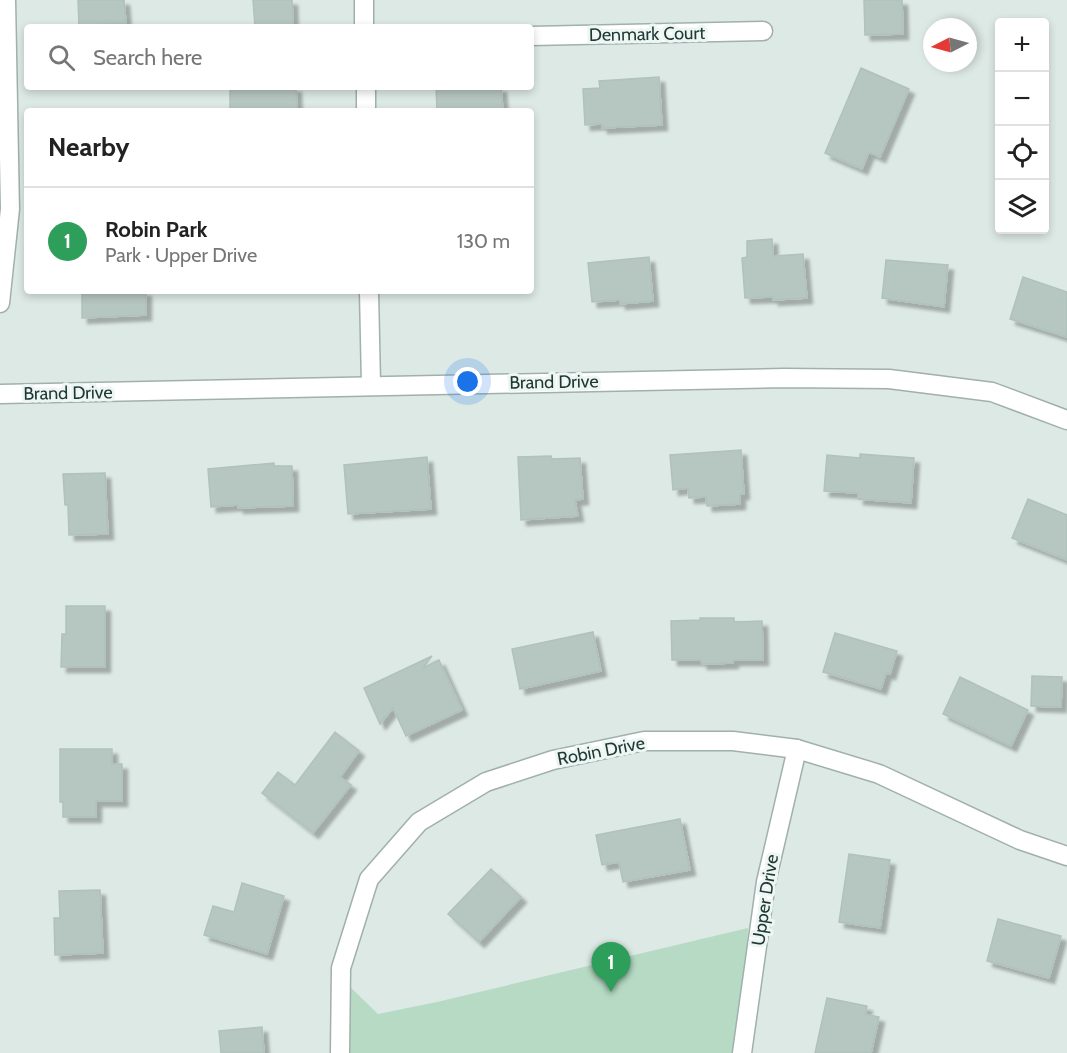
<!DOCTYPE html>
<html lang="en">
<head>
<meta charset="utf-8">
<style>
	body { margin:0; font-family:Cabin,sans-serif; background:#f6f6f6; color:#222 }
	.controls { position:absolute; right:18px; top:18px; display:grid; overflow:hidden; border-radius:6px; box-shadow:0 3px 9px #0003 }
	.controls button { width:54px; height:54px; display:grid; place-items:center; padding:0; border:0; border-bottom:2px solid #e0e0e0; background:#fff; color:#222; font:30px sans-serif }
	.compass { position:absolute; left:923px; top:18px; width:54px; height:54px; border-radius:50%; background:#fff; box-shadow:0 3px 9px #0003; rotate:264deg }
	.you { position:absolute; left:468px; top:382px; width:21px; height:21px; margin:-15px; border:4px solid #fff; border-radius:50%; background:#1a73e8; box-shadow:0 0 0 9px #1a73e833 }
	.badge { display:grid; place-items:center; width:39px; height:39px; border-radius:50%; background:#db2777; color:#fff; font-size:20px; font-weight:700 }
	.pin { position:absolute; translate:-50% -50px; filter:drop-shadow(0 2px 3px #0008) }
	.pin::after { content:''; position:absolute; top:32px; width:21px; height:18px; background:inherit; clip-path:polygon(0 0,100% 0,50% 100%) }
	.list { margin:0; padding:0; list-style:none }
	h2 { display:flex; justify-content:space-between; align-items:center; height:78px; margin:0; padding:0 24px; font-size:26px }
	h2 small { font-size:20px; font-weight:400; color:#767676 }
	.list li { display:grid; grid-template-columns:39px 1fr auto; gap:18px; align-items:center; box-sizing:border-box; height:108px; padding:0 24px; border-top:2px solid #e0e0e0 }
	.list b { display:block; font-size:22px; white-space:nowrap }
	.list p { margin:0; font-size:20px; white-space:nowrap; color:#767676 }
	.list em { font-size:20px; font-style:normal; color:#767676 }
	.icon { flex:none; width:33px; height:33px; fill:none; stroke:currentColor; stroke-width:2; stroke-linecap:round; stroke-linejoin:round }
	.map { position:relative; flex:none; width:1067px; height:1053px; overflow:hidden }
	.search { position:absolute; background:#fff; box-shadow:0 3px 9px #0003; left:24px; top:24px; width:510px; height:66px; display:flex; align-items:center; gap:15px; box-sizing:border-box; padding:0 21px; border-radius:6px; color:#767676; font-size:22px }
	.panel { position:absolute; background:#fff; box-shadow:0 3px 9px #0003; left:24px; top:108px; width:510px; height:186px; border-radius:6px }
	.map>svg:first-child { display:block }
	.green { fill:#b6dac4 }
	.building { fill:#b6c6c1; stroke:#b0c2bc; stroke-width:1.5; filter:url(#shadow) }
	.lines { fill:none; stroke-linecap:round; stroke-linejoin:round }
	.street-casing { stroke:#a0b0ac; stroke-width:21 }
	.street { stroke:#fff; stroke-width:18 }
	.labels { text-anchor:middle; dominant-baseline:central; stroke-width:6; stroke-linejoin:round; paint-order:stroke }
	.street-label { font-size:18px; fill:#1f3834; stroke:#edf6f2 }
</style>
</head>
<body>
<div class="map">
<svg width="1067" height="1053" viewBox="0 0 1067 1053">
	<defs>
		<filter id="shadow"><feDropShadow dx="5.5" dy="5.5" stdDeviation="1.5" flood-color="#0004"/></filter>
	</defs>
	<rect width="100%" height="100%" fill="#dde9e5"/>
	<polygon class="green" points="748,928 742,1053 340,1053 346,983 378,1014 437,1002"/>
	<g class="building">
		<polygon points="78,0 124,0 126,23 79,26"/>
		<polygon points="253,0 292,0 293,27 255,27"/>
		<polygon points="864,0 902,0 903,34 865,35"/>
		<polygon points="861,68 909,89 880,157 869,152 862,169 825,153"/>
		<polygon points="659,77 662,125 602,128 602,124 585,125 583,89 600,88 599,81"/>
		<polygon points="230,87 296,87 297,111 230,111"/>
		<polygon points="436,87 501,87 503,111 437,111"/>
		<polygon points="772,239 773,256 803,254 807,298 773,300 773,297 745,298 742,258 747,257 747,241"/>
		<polygon points="649,257 653,301 620,304 620,300 592,302 588,263"/>
		<polygon points="886,260 948,265 944,307 882,298"/>
		<polygon points="1023,277 1067,292 1067,337 1010,319"/>
		<polygon points="82,291 146,291 146,315 82,318"/>
		<polygon points="741,450 744,494 740,494 740,504 707,506 706,497 689,498 688,488 673,490 670,455"/>
		<polygon points="860,454 914,458 911,503 858,499 858,493 824,491 827,455 860,458"/>
		<polygon points="551,456 552,459 580,458 583,499 575,500 578,516 521,520 518,457"/>
		<polygon points="427,457 431,509 348,514 344,465"/>
		<polygon points="274,463 274,466 292,466 293,506 238,508 238,505 211,507 208,469"/>
		<polygon points="105,473 108,534 69,535 68,505 65,505 63,474"/>
		<polygon points="1028,499 1067,515 1067,560 1012,538"/>
		<polygon points="66,606 105,606 105,667 61,667 62,634 66,634"/>
		<polygon points="700,618 734,618 734,622 762,621 763,660 733,660 733,663 702,664 701,660 672,660 671,621 700,620"/>
		<polygon points="593,632 601,671 520,689 512,649"/>
		<polygon points="835,633 897,651 890,674 886,673 881,689 823,672"/>
		<polygon points="432,656 423,668 439,660 462,710 406,736 393,708 380,724 364,688"/>
		<polygon points="1032,676 1062,677 1061,707 1031,706"/>
		<polygon points="960,677 1028,710 1011,746 943,714"/>
		<polygon points="335,732 359,751 340,777 351,785 313,833 262,793 278,772 295,785"/>
		<polygon points="60,749 112,749 112,764 122,764 122,801 96,801 96,817 63,817 63,802 60,802"/>
		<polygon points="680,819 690,870 623,882 619,862 602,865 596,835"/>
		<polygon points="849,854 890,860 880,928 839,922"/>
		<polygon points="491,869 521,897 479,942 448,914"/>
		<polygon points="242,883 284,896 267,954 204,935 213,906 234,912"/>
		<polygon points="100,890 103,953 55,955 54,918 60,918 59,891"/>
		<polygon points="998,919 1061,936 1049,978 987,961"/>
		<polygon points="827,998 867,1006 865,1014 879,1017 871,1053 815,1053"/>
		<polygon points="262,1027 264,1053 221,1053 219,1031"/>
	</g>
	<g class="lines">
		<g class="street-casing">
			<g id="street">
				<polyline points="364,0 364,27"/>
				<polyline points="531,36 763,31"/>
				<polyline points="366,87 366,111"/>
				<polyline points="369,291 371,385"/>
				<polyline points="0,303 10,209 6,0"/>
				<polyline points="0,394 784,378 889,379 992,392 1067,420"/>
				<polyline points="340,1053 341,968 369,879 419,822 486,782 553,760 644,741 733,741 797,749 879,774 1020,840 1067,856"/>
				<polyline points="742,1053 766,882 797,749"/>
			</g>
		</g>
		<use href="#street" class="street"/>
	</g>
	<g class="labels">
		<g class="street-label">
			<text transform="translate(647 34) rotate(-1)">Denmark Court</text>
			<text transform="translate(554 382) rotate(-1)">Brand Drive</text>
			<text transform="translate(68 393) rotate(-1)">Brand Drive</text>
			<text transform="translate(601 751) rotate(-11)">Robin Drive</text>
			<text transform="translate(765 900) rotate(-81)">Upper Drive</text>
		</g>
	</g>
</svg>
<div class="controls">
<button>+</button>
<button>−</button>
<button><svg class="icon" aria-label="locate" viewBox="0 0 24 24"><circle cx="12" cy="12" r="6"/><path d="M12 2v4M12 18v4M2 12h4M18 12h4"/></svg></button>
<button><svg class="icon" aria-label="layers" viewBox="0 0 24 24"><path d="M12 4l9 5-9 5-9-5zM3 14l9 5 9-5"/></svg></button>
</div>
<svg class="compass" viewBox="-18 -18 36 36"><path d="M0-13l5 13h-10z" fill="#e53935"/><path d="M0 13l5-13h-10z" fill="#767676"/></svg>
<div class="you"></div>
<div class="pin badge" style="left:611px;top:992px;background:#2e9e5b">1</div>
<div class="search"><svg class="icon" aria-label="search" viewBox="0 0 24 24"><circle cx="10" cy="10" r="6"/><path d="M15 15l6 6"/></svg>Search here</div>
<section class="panel">
<h2>Nearby<small></small></h2>
<ul class="list">
<li><span class="badge" style="background:#2e9e5b">1</span><div><b>Robin Park</b><p>Park · Upper Drive</p></div><em>130 m</em></li>
</ul>
</section>
</div>
</body>
</html>
